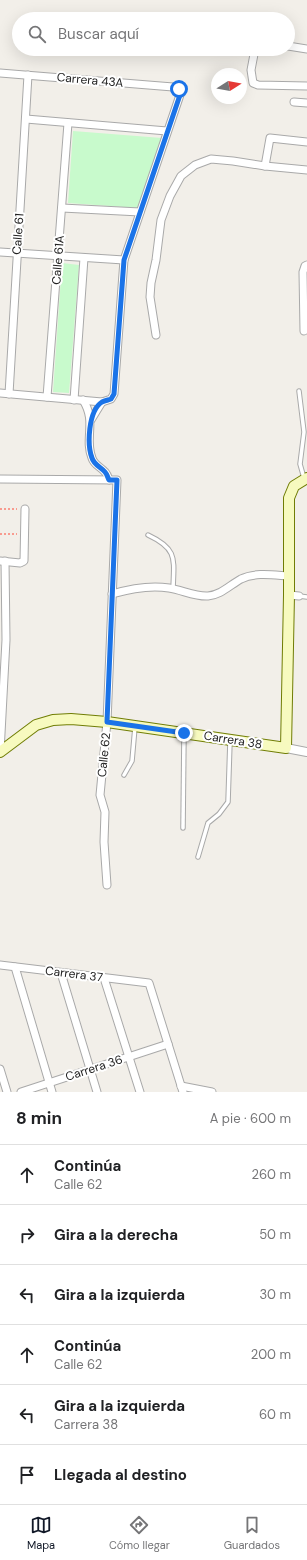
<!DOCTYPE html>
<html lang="es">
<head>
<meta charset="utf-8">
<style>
	body { margin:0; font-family:"DM Sans",sans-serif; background:#f6f6f6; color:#202124 }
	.compass { position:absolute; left:211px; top:68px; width:36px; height:36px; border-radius:50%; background:#fff; box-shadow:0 4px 16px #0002; rotate:79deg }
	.stop { position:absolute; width:12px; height:12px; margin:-9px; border:3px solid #1a73e8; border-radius:50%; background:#fff }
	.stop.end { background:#1a73e8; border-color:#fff; box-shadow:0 1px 4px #0008 }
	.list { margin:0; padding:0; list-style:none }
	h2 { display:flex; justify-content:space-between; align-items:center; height:52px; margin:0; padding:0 16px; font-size:17px }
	h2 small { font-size:13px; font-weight:400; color:#757577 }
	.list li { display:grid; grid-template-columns:26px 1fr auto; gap:12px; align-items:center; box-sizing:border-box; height:60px; padding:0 16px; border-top:1px solid #e0e0e0 }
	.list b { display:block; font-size:15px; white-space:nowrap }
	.list p { margin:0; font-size:13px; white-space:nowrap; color:#757577 }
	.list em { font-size:13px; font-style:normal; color:#757577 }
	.icon { flex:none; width:22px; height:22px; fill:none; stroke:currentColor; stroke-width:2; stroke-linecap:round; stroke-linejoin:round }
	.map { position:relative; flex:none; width:307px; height:1092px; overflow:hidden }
	.search { position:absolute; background:#fff; box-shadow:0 4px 16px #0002; left:12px; right:12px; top:12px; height:44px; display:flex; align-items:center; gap:10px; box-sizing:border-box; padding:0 14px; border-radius:22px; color:#757577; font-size:15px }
	.sheet { height:412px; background:#fff }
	nav { display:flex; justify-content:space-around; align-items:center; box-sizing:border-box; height:56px; border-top:1px solid #e0e0e0; background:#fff; font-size:11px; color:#757577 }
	nav a { display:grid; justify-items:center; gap:2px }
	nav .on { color:#111827 }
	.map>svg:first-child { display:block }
	.park { fill:#c8facc }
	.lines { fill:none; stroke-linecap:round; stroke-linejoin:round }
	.service-casing { stroke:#a9a9a9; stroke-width:5.5 }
	.minor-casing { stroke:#a9a9a9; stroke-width:9 }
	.tertiary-casing { stroke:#a9a9a9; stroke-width:10 }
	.secondary-casing { stroke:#707d05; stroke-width:12 }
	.path { stroke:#fa8072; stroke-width:1.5; stroke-dasharray:2 2; stroke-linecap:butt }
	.service { stroke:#fff; stroke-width:3.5 }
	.minor { stroke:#fff; stroke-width:7 }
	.tertiary { stroke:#fff; stroke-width:8 }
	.secondary { stroke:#f7fabf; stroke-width:10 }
	.route { stroke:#1a73e8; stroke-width:5 }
	.labels { text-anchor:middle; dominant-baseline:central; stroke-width:4; stroke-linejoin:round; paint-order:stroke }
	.street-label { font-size:12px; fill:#222; stroke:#fff }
</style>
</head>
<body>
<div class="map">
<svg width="307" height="1092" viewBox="0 0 307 1092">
	<rect width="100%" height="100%" fill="#f2efe9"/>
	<g class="park">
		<polygon points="73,131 162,138 138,208 68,203"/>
		<polygon points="62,263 79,265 69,393 53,392"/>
	</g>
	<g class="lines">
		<g class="service-casing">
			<g id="service">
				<polyline points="299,391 304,432 300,464 304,478"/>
				<path d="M148,535C178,549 174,559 173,589"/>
				<polyline points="299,596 307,597"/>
				<polyline points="124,775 132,761 135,727"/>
				<polyline points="183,828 184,734"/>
				<polyline points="198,857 208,823 219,814 228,802 230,741"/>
			</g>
		</g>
		<g class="minor-casing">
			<g id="minor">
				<polyline points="288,46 307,49"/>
				<polyline points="255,49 251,70 253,83 258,85 307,86"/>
				<polyline points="0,73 173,87 179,89 180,95 124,260 114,394 111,399 102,402 0,393"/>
				<polyline points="294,102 307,103"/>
				<polyline points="26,119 167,131"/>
				<polyline points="265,166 270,138 307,142"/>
				<polyline points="62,208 140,212"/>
				<polyline points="0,252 124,260"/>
				<polyline points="304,331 303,272 305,266 307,265"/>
				<polyline points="156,335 150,297 151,283 156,260 161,220 170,196 181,176 195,165 211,159 233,161 265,166 307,170"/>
				<polyline points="9,394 28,75"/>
				<polyline points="47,397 68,123"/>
				<polyline points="74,400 84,258"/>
				<path d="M83,400C97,422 84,438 92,458C94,465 101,467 105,472C107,474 108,477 109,480"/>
				<polyline points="91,420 102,402"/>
				<polyline points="0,479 117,480 107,722 100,795 105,812 104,842 107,885"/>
				<polyline points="0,561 20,563 24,561 25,509"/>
				<path d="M112,594C129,589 151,585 169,588C182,590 196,597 208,596C221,595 230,585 241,579C255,572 273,575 289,576"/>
				<polyline points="289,595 299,596"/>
				<polyline points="0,752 6,640 5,561"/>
				<polyline points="0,965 149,983 183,1092"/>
				<polyline points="15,967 52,1092"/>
				<polyline points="61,973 97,1092"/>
				<polyline points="104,978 140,1092"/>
				<polyline points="0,1069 7,1092"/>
				<polyline points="181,1086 212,1092"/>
				<polyline points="21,1092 168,1044"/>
			</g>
		</g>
		<g class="tertiary-casing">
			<polyline id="tertiary" points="286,748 307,752"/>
		</g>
		<g class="secondary-casing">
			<polyline id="secondary" points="0,752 36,725 53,720 71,719 107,722 286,748 289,595 289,498 294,486 307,478"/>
		</g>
		<g class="path">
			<polyline points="0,509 17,509"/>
			<polyline points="0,534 17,534"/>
		</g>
		<use href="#service" class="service"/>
		<use href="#minor" class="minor"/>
		<use href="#tertiary" class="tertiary"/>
		<use href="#secondary" class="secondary"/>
	</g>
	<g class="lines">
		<path class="route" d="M179,89L180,95L124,260L114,394L111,399C108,400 104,401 102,402C88,411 87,445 92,458C94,465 101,467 105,472C107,474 108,478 109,480H117L107,722L184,733"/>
	</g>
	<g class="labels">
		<g class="street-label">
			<text transform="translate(90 80) rotate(5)">Carrera 43A</text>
			<text transform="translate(18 234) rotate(-86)">Calle 61</text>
			<text transform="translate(58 260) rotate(-86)">Calle 61A</text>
			<text transform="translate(233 740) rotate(9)">Carrera 38</text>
			<text transform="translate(104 755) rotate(-84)">Calle 62</text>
			<text transform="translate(74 974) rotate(7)">Carrera 37</text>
			<text transform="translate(94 1068) rotate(-18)">Carrera 36</text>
		</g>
	</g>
</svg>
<svg class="compass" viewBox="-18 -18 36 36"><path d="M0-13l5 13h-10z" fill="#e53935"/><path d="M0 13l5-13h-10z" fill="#757577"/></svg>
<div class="stop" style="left:179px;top:89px"></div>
<div class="stop end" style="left:184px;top:733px"></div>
<div class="search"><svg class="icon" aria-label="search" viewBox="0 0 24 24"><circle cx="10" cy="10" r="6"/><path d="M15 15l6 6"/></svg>Buscar aquí</div>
</div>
<section class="sheet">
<h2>8 min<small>A pie · 600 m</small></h2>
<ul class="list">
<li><svg class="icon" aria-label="ahead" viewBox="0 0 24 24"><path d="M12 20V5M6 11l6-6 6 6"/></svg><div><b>Continúa</b><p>Calle 62</p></div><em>260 m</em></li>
<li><svg class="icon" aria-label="right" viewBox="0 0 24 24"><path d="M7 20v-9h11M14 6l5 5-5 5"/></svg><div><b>Gira a la derecha</b></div><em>50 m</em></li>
<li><svg class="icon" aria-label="left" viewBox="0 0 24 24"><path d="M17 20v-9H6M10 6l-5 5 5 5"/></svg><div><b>Gira a la izquierda</b></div><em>30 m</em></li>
<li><svg class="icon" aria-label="ahead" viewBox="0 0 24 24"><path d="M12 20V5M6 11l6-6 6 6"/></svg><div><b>Continúa</b><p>Calle 62</p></div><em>200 m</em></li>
<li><svg class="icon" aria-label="left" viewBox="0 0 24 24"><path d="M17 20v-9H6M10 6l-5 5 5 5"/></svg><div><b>Gira a la izquierda</b><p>Carrera 38</p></div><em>60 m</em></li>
<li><svg class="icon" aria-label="arrive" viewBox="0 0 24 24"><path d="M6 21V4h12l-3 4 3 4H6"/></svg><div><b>Llegada al destino</b></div></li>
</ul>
</section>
<nav>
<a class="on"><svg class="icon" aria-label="map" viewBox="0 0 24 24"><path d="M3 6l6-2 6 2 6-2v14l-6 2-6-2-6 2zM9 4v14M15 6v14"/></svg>Mapa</a>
<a><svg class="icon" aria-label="directions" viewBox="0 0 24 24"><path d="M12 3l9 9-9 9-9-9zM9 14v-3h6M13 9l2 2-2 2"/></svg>Cómo llegar</a>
<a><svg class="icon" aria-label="saved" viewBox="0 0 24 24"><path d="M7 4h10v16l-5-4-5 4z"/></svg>Guardados</a>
</nav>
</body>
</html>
